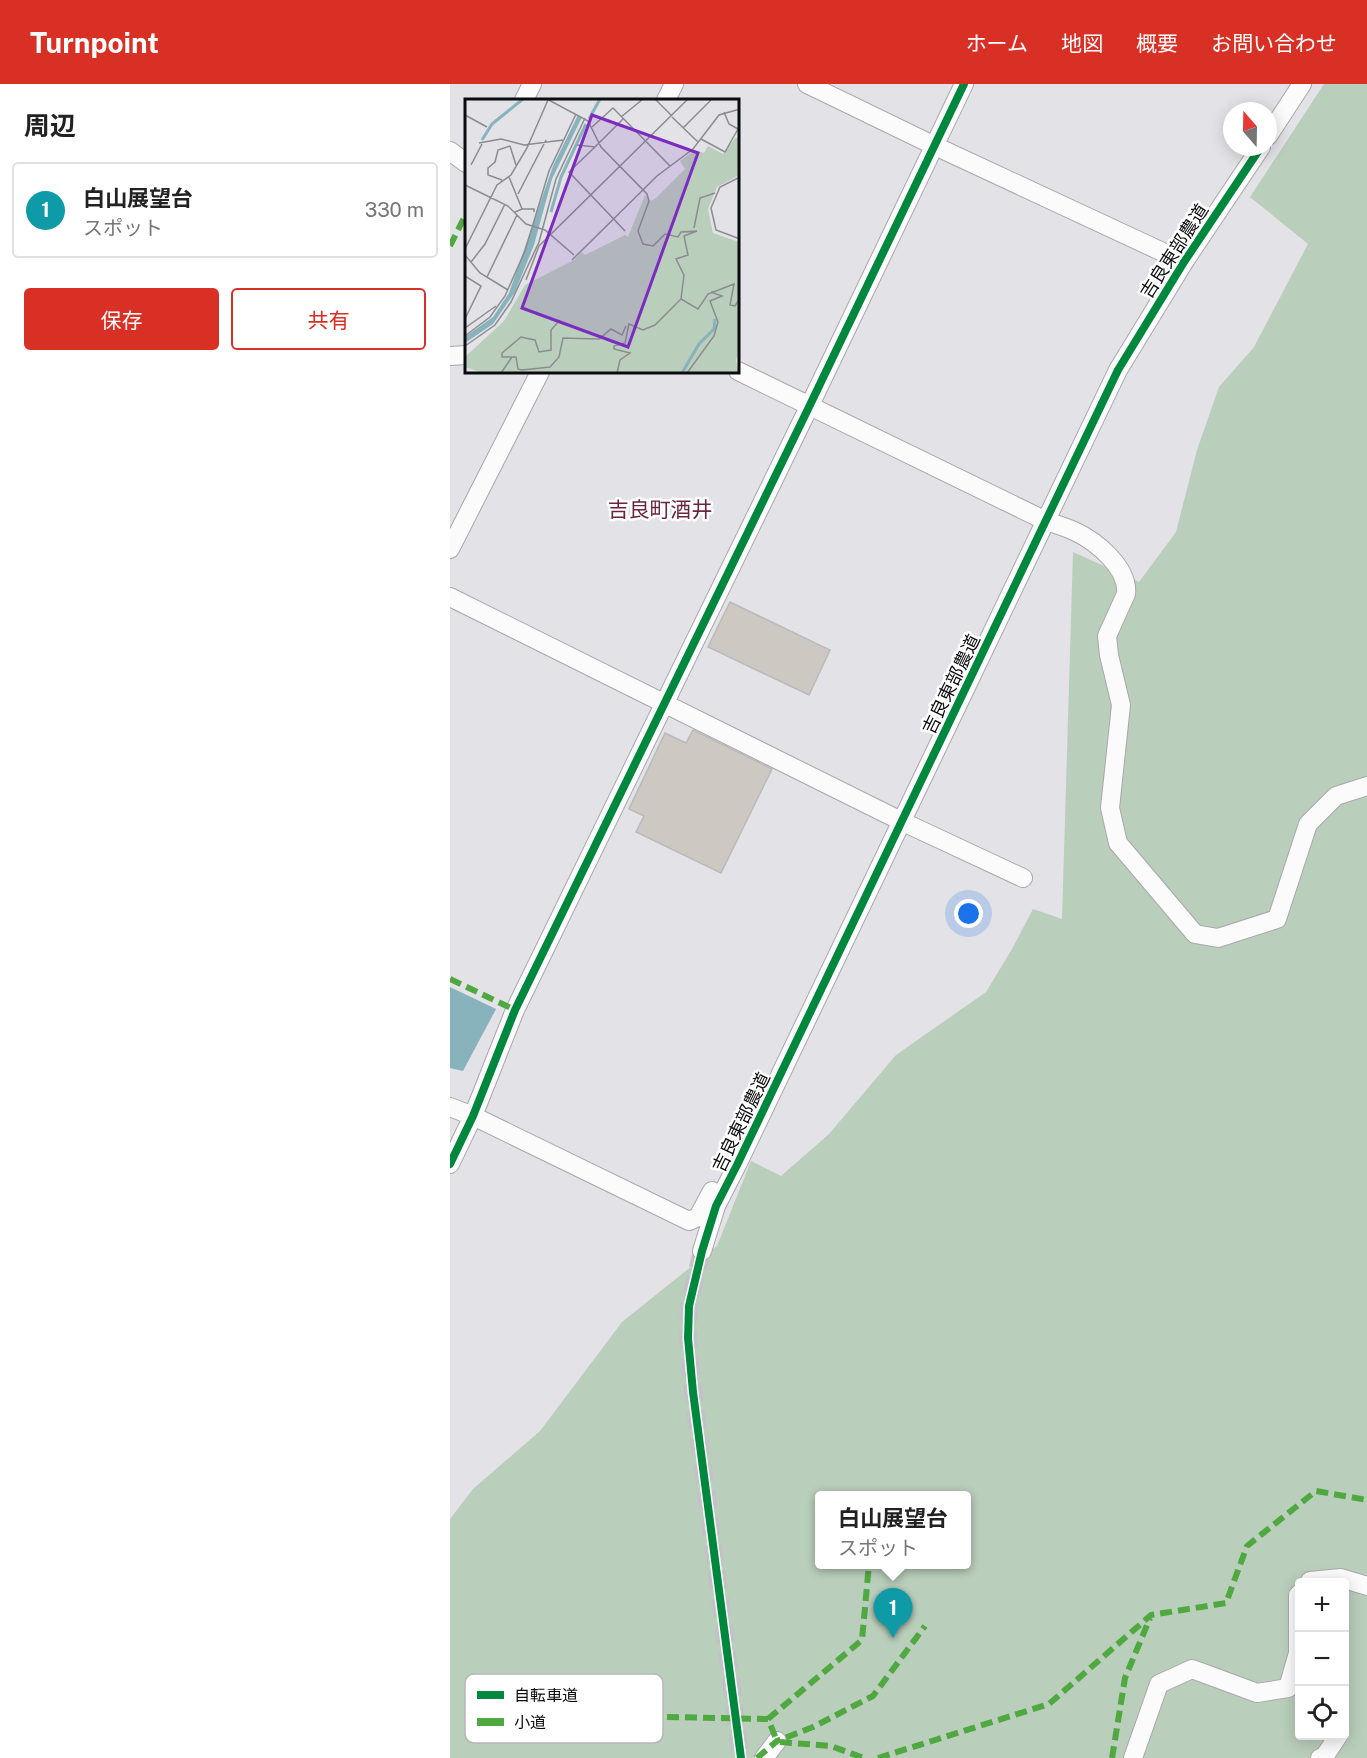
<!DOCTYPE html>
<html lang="ja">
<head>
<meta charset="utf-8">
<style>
	body { margin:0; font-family:"Public Sans","Noto Sans JP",sans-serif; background:#f2f2f2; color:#222 }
	.controls { position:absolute; right:18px; bottom:18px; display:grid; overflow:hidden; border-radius:6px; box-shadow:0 3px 15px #0003 }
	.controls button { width:54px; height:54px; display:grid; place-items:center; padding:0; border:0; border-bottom:2px solid #e0e0e0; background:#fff; color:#222; font:30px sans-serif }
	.compass { position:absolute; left:773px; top:18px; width:54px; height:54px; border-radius:50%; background:#fff; box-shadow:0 3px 15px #0003; rotate:340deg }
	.you { position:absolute; left:519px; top:830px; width:21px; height:21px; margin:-15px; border:4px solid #fff; border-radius:50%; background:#1a73e8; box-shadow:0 0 0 9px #1a73e833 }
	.badge { display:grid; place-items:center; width:39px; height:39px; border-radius:50%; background:#d93025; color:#fff; font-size:20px; font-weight:700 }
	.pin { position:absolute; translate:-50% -50px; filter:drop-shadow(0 2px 3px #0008) }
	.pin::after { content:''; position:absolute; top:32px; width:21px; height:18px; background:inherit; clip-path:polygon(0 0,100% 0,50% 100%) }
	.popup { position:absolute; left:365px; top:1407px; width:156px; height:78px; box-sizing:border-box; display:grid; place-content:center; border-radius:6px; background:#fff; filter:drop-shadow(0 2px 4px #0005); font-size:20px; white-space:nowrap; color:#767676 }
	.popup b { font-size:22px; color:#222 }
	.popup::after { content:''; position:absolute; left:50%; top:100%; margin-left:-12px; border:12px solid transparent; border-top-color:#fff }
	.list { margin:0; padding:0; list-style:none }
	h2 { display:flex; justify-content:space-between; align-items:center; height:78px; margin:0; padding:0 24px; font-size:26px }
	h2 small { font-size:20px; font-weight:400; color:#767676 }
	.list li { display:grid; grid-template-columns:39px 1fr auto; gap:18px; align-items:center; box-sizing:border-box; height:96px; margin:0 12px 12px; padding:0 12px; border:2px solid #e0e0e0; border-radius:6px }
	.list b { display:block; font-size:22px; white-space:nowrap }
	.list p { margin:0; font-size:20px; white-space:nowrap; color:#767676 }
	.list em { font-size:20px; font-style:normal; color:#767676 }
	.actions { display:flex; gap:12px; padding:18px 24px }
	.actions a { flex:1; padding:14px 0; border:2px solid #d93025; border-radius:6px; text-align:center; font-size:21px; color:#d93025 }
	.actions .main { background:#d93025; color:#fff }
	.icon { flex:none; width:33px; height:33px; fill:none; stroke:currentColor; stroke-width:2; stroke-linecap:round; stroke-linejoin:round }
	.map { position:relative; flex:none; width:917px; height:1674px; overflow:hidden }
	header { display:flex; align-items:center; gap:36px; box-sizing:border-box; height:84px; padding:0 30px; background:#d93025; color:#fff }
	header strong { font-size:28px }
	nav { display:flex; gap:33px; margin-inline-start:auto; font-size:21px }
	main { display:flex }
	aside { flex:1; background:#fff }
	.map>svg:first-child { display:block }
	.forest { fill:#bacebc; fill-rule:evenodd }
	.water { fill:#88b2bc }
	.building { fill:#cdc8c2; stroke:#bbbabb; stroke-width:1.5 }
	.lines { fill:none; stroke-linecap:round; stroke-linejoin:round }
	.minor-tunnel { stroke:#c2c2c6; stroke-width:18; stroke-dasharray:18 9; stroke-linecap:butt }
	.minor-casing { stroke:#a8a8ab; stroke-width:20 }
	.minor { stroke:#fbfbfb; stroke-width:18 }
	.quiet { stroke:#50a841; stroke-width:6; stroke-dasharray:12 6; stroke-linecap:butt }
	.cycleway-casing { stroke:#fff; stroke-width:11 }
	.cycleway { stroke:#00873e; stroke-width:8 }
	.labels { text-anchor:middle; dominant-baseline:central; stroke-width:5; stroke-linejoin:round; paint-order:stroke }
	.street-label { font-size:18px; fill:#0b0c0e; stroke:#fff }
	.quarter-label { font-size:21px; fill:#6a263e; stroke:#fff }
	.inset-river { fill:none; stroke:#88b2bc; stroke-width:3 }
	.inset-road { fill:none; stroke:#8c8c90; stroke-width:1.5 }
	.view { fill:#7b2cbf; fill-opacity:0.15; stroke:#7b2cbf; stroke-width:3 }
	.inset-edge { fill:none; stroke:#0b0c0e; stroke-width:3 }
	.key { fill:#fff; stroke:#b6b6b7; stroke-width:1.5 }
	.key-label { font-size:16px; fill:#0b0c0e }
</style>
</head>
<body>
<header>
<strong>Turnpoint</strong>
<nav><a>ホーム</a><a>地図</a><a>概要</a><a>お問い合わせ</a></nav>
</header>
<main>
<aside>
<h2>周辺<small></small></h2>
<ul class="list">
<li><span class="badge" style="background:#0f9aa8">1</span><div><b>白山展望台</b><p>スポット</p></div><em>330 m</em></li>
</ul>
<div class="actions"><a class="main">保存</a><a>共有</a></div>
</aside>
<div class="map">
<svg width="917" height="1674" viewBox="0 0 917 1674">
	<rect width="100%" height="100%" fill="#e2e2e7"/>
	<path class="forest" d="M874,0H917V1674H0V1435L23,1405L90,1347L172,1238L267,1162L301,1077L331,1092L379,1050L446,971L536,908L562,865L583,825L612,835L623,468L689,498L726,448L747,366L769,303L804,263L858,160L800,113ZM370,1412H516V1480H370ZM850,1498H894V1652H850Z"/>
	<polygon class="water" points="0,903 46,925 13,987 0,984"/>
	<g class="building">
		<polygon points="280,518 380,566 359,611 258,563"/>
		<polygon points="243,646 322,685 271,789 186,748 194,732 179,725 215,649 236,659"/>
	</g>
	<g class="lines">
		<polyline class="minor-tunnel" points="252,1167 239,1222 238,1254 243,1308 291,1674"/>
		<g class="minor-casing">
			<g id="minor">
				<polyline points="357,0 485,62 734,178"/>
				<polyline points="74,16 82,0"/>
				<polyline points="216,16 224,0"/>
				<polyline points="818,52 852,0"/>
				<polyline points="0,67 16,79"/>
				<polyline points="0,272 16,271"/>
				<path d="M288,287L596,437C605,440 615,443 624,447C646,457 679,484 676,510L657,552L659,571L671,621L660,724L668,759L745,850L768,854L827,835L858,740L886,712L917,702"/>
				<polyline points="0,465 90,288"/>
				<polyline points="0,513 451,737 573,794"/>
				<polyline points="0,1023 23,1032 239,1137 248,1133 262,1107"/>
				<polyline points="0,1080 23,1032 65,926 359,323 514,0"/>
				<polyline points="252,1167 266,1122 287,1081 668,286 734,178 811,63"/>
				<polyline points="860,1498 860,1497 891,1494 917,1502"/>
				<polyline points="314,1674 327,1657"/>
				<polyline points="683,1674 709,1600 742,1585 807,1609 838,1604 848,1569 848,1511 850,1509"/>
				<polyline points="870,1674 874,1673 888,1652"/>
			</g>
		</g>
		<use href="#minor" class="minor"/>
		<g class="quiet">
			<polyline points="0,162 16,130"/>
			<polyline points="0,895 65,926"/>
			<polyline points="217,1633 318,1635 327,1657"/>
			<polyline points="318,1635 412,1556 419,1480"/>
			<polyline points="330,1658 381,1662 414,1674"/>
			<polyline points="307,1674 327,1657 363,1643 423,1612 475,1542"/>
			<polyline points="428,1674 599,1620 701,1531 776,1519 797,1462 866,1407 917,1416"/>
			<polyline points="662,1674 675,1594 700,1534"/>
		</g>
		<g class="cycleway-casing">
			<g id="cycleway">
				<polyline points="0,1080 23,1032 65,926 359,323 514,0"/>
				<polyline points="291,1674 243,1308 238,1254 239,1222 252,1167 266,1122 287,1081 668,286 734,178 811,63"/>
			</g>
		</g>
		<use href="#cycleway" class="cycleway"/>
	</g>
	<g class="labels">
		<g class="street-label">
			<text transform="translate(724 167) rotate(-57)">吉良東部農道</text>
			<text transform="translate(501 600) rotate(-64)">吉良東部農道</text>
			<text transform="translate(291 1038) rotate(-64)">吉良東部農道</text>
		</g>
		<g class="quarter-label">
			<text x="210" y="425">吉良町酒井</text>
		</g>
	</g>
	<g transform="translate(15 15)">
		<rect width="274" height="274" fill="#e2e2e7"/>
		<path d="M270,39H274V76L252,88L243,110L248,134L274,143L275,249L271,261L274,274H18L0,268L1,257L39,222L60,186L109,161L117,153L120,156L160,136L163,138L180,96L186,102L192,98L220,70L215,62L230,51L239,54L243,47L258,55Z" fill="#bacebc"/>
		<path d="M113,16L117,18L87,80L69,146L50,193L28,225L0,244V238L28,218L44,194L88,67Z" fill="#88b2bc"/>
		<path class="inset-river" d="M124,20L135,0M17,41L27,25L58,0M86,113L96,78L121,25M217,274L234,245L249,230L250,220"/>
		<path class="inset-road" d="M82,0L123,22L136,48L182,95L184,102L173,132L178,145L188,147L200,135L213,138L216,133L232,132L219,137L223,156L211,160L219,176L216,200L190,226L178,231L164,225L160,244L149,247V250L165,254L155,261L152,274M190,0L207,17M259,13L264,25L273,30M0,16L22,28M156,18L178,0M207,18L233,43M127,28L148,9L205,67M218,29L246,1M236,40L260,53L273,30M14,44L36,40L59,46L98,41M112,46L130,48L158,20M45,47L51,66M130,48L104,73L160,132M6,66L17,45M44,78L57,110M275,78L255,88L246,109L251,131L275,140M37,81L23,76V69L30,63L33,51L45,47M0,86L43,107L61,125L80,131L109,156M53,95L81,41M50,113L57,110H69V113M229,129L235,99L250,94M0,150L32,86L46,76L62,49L83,1M0,156L15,174L43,191M107,161L192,77L228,50L254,16L275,10M6,163L20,145L40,105M0,177L16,187L0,220M22,178L52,116M61,181L74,147L223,0M216,200L233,210L243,195L269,185L265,206L270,207L275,199M0,229L31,207M0,237L25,218L40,197L60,152L84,72L111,15M0,247L30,226L46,203L74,143L91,80L120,19M51,258H37V254L56,238L70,241L74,253L86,251V231L95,221M36,274L47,258H51L53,270L57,271L85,268L94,258L98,239L134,240L146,230L157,236L161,227M222,274L249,237L253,223L245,202L257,197L246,193"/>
		<path class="view" d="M127,16L233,54L163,248L57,209Z"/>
		<rect width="274" height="274" class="inset-edge"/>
	</g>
	<rect x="15" y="1590" width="198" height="69" rx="9" class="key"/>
	<rect x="27" y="1607" width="27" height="8" fill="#00873e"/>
	<rect x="27" y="1634" width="27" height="8" fill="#50a841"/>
	<g class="key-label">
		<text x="64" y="1617">自転車道</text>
		<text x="64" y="1644">小道</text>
	</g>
</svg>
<div class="controls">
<button>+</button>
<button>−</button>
<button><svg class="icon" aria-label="locate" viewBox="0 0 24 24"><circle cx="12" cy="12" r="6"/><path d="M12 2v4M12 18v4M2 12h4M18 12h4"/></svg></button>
</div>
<svg class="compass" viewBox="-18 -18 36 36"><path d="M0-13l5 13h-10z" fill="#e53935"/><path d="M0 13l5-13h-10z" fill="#767676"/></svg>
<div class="you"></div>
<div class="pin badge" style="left:443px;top:1554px;background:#0f9aa8">1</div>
<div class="popup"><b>白山展望台</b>スポット</div>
</div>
</main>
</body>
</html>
